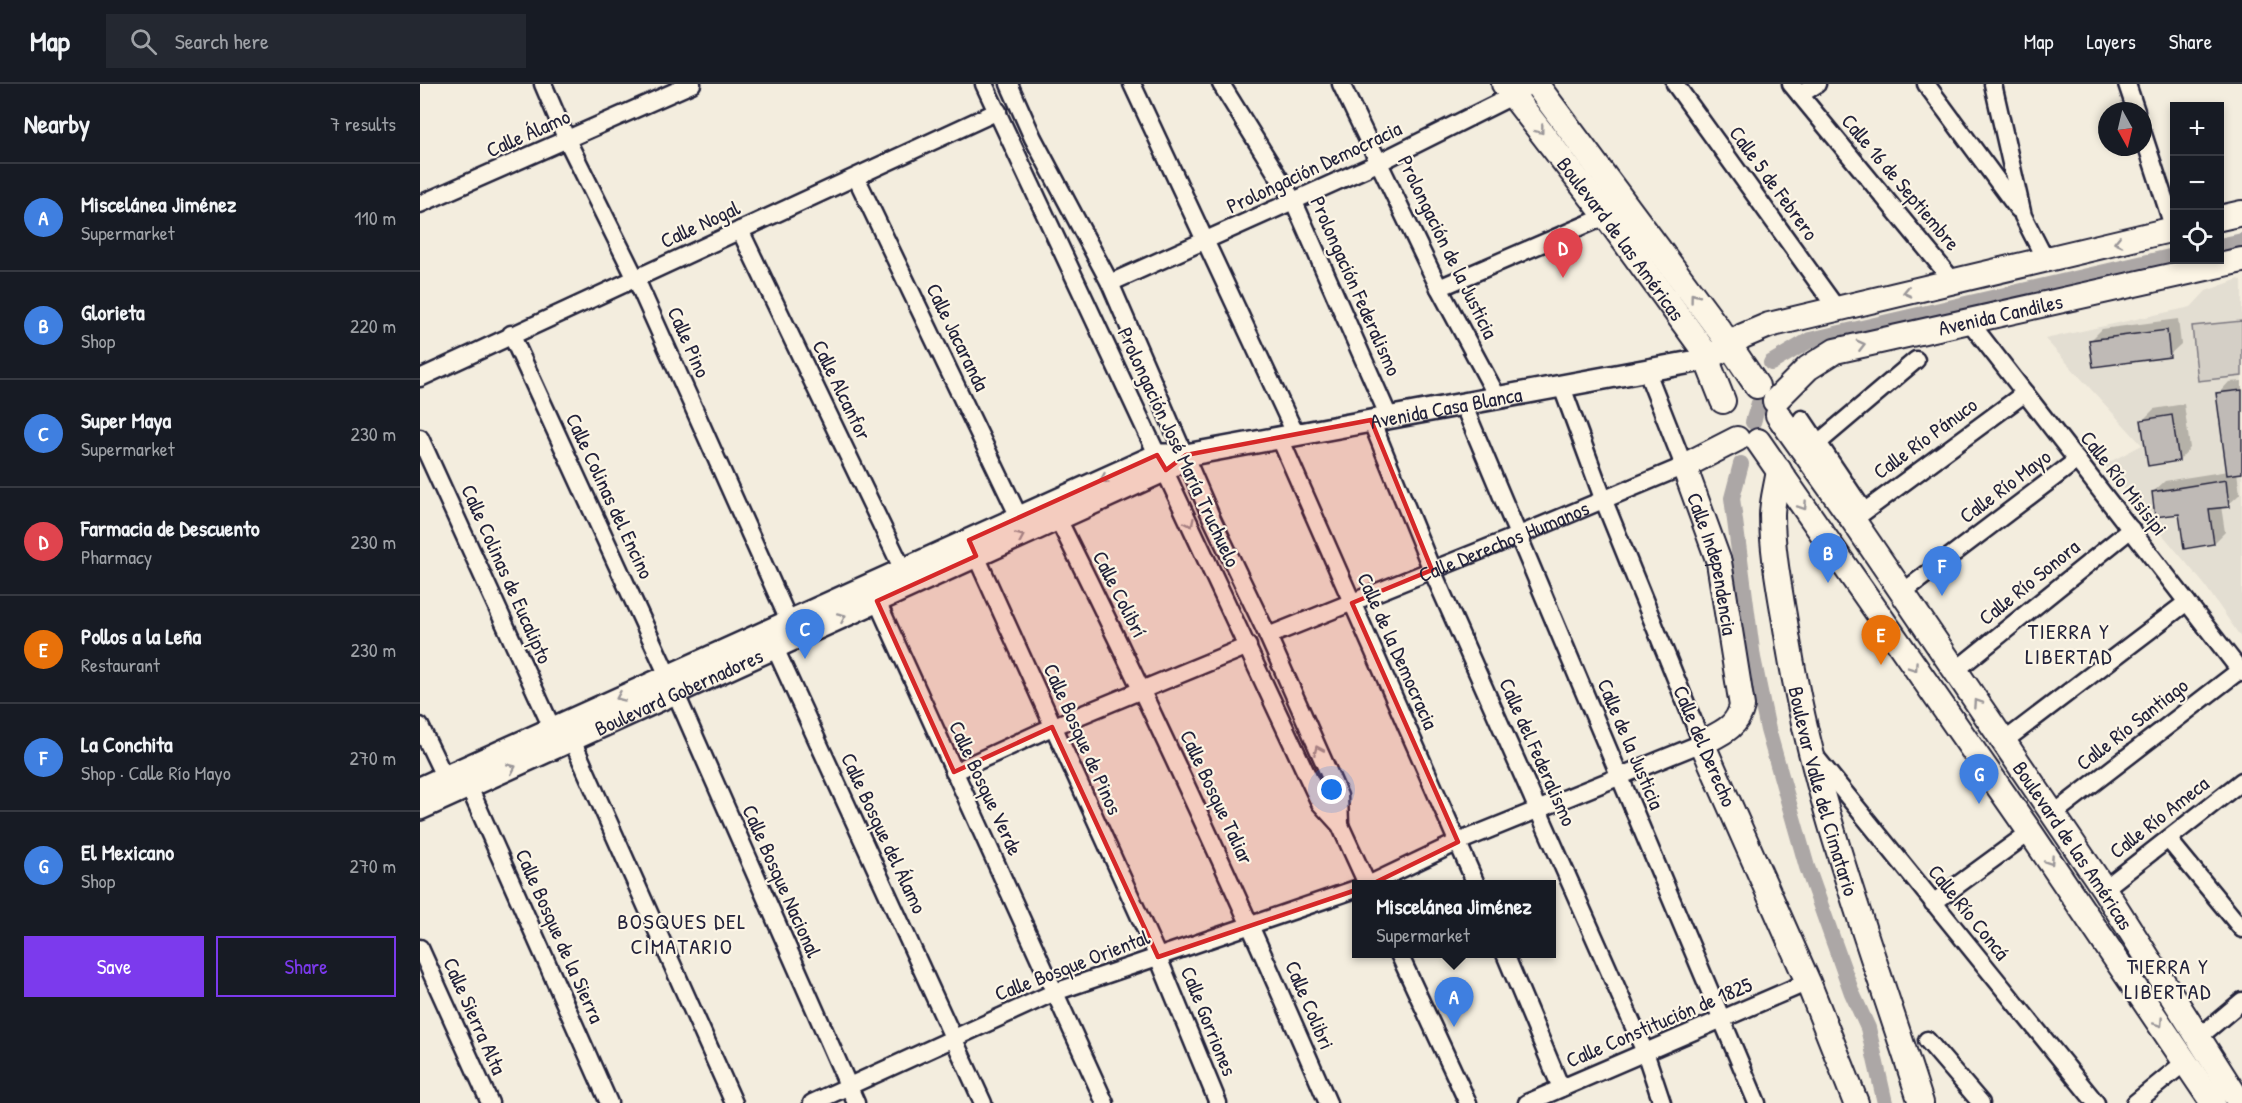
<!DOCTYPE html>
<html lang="en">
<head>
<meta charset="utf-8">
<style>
	body { margin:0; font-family:"Patrick Hand",sans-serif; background:#242831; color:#f1f3f6 }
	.controls { position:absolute; right:18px; top:18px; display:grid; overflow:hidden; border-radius:0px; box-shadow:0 3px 9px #0003 }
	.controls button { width:54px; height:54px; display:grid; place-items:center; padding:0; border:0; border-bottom:2px solid #363941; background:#171b24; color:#f1f3f6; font:30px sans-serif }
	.compass { position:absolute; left:1678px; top:18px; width:54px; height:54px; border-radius:50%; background:#171b24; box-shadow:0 3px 9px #0003; rotate:172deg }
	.you { position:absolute; left:912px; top:706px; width:21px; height:21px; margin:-15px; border:4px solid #fff; border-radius:50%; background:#1a73e8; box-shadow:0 0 0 9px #1a73e833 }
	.badge { display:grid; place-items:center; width:39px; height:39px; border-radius:50%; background:#7c3aed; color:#fff; font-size:20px; font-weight:700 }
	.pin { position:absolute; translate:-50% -50px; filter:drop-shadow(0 2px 3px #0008) }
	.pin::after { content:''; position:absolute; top:32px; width:21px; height:18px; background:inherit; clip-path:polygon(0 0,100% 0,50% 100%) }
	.popup { position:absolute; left:932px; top:796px; width:204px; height:78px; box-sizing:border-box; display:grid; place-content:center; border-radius:0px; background:#171b24; filter:drop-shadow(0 2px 4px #0005); font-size:20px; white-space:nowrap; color:#9ea1a6 }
	.popup b { font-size:22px; color:#f1f3f6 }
	.popup::after { content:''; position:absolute; left:50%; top:100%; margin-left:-12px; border:12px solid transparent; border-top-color:#171b24 }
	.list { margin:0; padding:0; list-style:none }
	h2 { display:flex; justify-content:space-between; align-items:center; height:78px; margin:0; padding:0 24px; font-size:26px }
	h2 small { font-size:20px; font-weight:400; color:#9ea1a6 }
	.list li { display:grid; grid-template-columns:39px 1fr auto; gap:18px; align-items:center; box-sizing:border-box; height:108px; padding:0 24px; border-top:2px solid #363941 }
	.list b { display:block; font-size:22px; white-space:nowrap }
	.list p { margin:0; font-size:20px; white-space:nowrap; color:#9ea1a6 }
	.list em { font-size:20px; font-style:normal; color:#9ea1a6 }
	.actions { display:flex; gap:12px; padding:18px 24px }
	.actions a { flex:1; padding:14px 0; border:2px solid #7c3aed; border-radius:0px; text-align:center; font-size:21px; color:#7c3aed }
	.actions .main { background:#7c3aed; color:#fff }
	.icon { flex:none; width:33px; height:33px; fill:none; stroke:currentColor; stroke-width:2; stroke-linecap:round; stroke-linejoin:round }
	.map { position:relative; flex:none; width:1822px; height:1019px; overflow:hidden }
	header { display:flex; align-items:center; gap:36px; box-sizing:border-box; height:84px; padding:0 30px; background:#171b24; border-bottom:2px solid #363941 }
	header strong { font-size:28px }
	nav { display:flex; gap:33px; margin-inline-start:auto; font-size:21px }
	.search { width:420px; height:54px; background:#242831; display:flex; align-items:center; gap:15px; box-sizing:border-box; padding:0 21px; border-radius:0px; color:#9ea1a6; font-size:22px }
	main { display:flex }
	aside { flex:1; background:#171b24 }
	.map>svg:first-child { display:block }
	.built { fill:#e3ded2 }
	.green { fill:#d4cfc6; stroke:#7b7880; stroke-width:1.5 }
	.shadow { fill:#0003 }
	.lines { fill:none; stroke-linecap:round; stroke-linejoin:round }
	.canal { stroke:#aca7a6; stroke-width:16 }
	.building { fill:#bfbab6; stroke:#22223b; stroke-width:1.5 }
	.minor-casing { stroke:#22223b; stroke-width:21 }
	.tertiary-casing { stroke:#22223b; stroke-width:26 }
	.secondary-casing { stroke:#22223b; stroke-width:28 }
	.minor { stroke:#fcf5e5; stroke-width:16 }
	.tertiary { stroke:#fcf5e5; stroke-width:21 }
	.secondary { stroke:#fcf5e5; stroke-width:24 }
	.oneway { stroke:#9a9698 }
	.marked { fill:#d62828; fill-opacity:0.2; stroke:#d62828; stroke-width:4.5; stroke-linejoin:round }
	.labels { text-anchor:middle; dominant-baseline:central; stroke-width:4.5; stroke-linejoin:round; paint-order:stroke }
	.street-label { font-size:21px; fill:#22223b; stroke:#fcf5e5 }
	.neighbourhood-label { font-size:22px; letter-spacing:1.5px; fill:#22223b; stroke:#fcf5e5 }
</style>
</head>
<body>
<header>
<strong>Map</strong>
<div class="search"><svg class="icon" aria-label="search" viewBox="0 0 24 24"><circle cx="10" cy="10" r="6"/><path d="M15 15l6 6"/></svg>Search here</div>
<nav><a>Map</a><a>Layers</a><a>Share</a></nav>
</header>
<main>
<aside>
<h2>Nearby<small>7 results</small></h2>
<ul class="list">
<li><span class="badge" style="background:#3f7fe0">A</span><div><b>Miscelánea Jiménez</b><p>Supermarket</p></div><em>110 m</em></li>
<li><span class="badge" style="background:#3f7fe0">B</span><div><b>Glorieta</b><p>Shop</p></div><em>220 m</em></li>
<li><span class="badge" style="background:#3f7fe0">C</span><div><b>Super Maya</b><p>Supermarket</p></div><em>230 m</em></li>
<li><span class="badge" style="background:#e0444e">D</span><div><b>Farmacia de Descuento</b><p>Pharmacy</p></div><em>230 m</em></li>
<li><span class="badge" style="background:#e8710a">E</span><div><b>Pollos a la Leña</b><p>Restaurant</p></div><em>230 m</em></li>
<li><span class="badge" style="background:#3f7fe0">F</span><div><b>La Conchita</b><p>Shop · Calle Río Mayo</p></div><em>270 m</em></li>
<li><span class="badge" style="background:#3f7fe0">G</span><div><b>El Mexicano</b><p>Shop</p></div><em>270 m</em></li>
</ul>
<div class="actions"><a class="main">Save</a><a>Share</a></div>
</aside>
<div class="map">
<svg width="1822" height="1019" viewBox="0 0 1822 1019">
	<rect width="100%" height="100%" fill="#f3edde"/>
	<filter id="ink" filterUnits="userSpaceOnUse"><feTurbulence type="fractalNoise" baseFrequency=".0167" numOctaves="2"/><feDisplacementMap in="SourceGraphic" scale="12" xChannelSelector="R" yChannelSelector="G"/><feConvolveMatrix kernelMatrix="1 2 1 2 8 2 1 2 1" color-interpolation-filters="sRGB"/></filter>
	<g filter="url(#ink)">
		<polygon class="built" points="1819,195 1822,197 1822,555 1784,500 1684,381 1722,361 1625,255 1771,223 1786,207"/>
		<polygon class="green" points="1822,237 1822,292 1778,297 1772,242"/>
		<g class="shadow">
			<polygon points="1758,235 1761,260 1749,271 1670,257 1682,245"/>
			<polygon points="1822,297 1822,387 1817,388 1820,410 1808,421 1801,422 1805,448 1794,459 1733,408 1745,397 1808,387 1798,310 1809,298"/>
			<polygon points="1764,320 1770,364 1759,376 1723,336 1734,325"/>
		</g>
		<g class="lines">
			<g class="canal">
				<polyline points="1800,162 1822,157"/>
				<polyline points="1351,279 1390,256 1754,172"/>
				<polyline points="1333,338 1339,319"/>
				<polyline points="1321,380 1312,414 1333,574 1348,646 1387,783 1432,909 1448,944 1465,1019"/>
			</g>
		</g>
		<g class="building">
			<polygon points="1747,246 1750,273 1673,283 1669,256"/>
			<polygon points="1822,306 1822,389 1807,391 1796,309"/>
			<polygon points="1752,331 1759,377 1728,382 1721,336"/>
			<polygon points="1806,396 1809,423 1789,425 1794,460 1764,465 1759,430 1735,433 1732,408"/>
		</g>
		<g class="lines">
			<g class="minor-casing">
				<g id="minor">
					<polyline points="123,0 147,56 216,195 369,537"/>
					<polyline points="564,0 900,719 920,741 947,800"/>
					<polyline points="589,0 613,54 690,199 792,435 848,552 919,712 920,741"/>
					<polyline points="712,0 875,349"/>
					<polyline points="801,0 874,118 969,333"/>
					<polyline points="921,0 1019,204 1078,314"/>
					<polyline points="1255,0 1417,225"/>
					<polyline points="1371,0 1533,197"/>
					<polyline points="1506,0 1598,125"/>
					<polyline points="1573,0 1603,132 1625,175"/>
					<polyline points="1707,0 1716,27"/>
					<polyline points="1380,11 1397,0"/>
					<polyline points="1723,50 1754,145"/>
					<polyline points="436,93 599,433"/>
					<polyline points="0,120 272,0"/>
					<polyline points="320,146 483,486"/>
					<polyline points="690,199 960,78 1102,7"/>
					<polyline points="1019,204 1186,132"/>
					<polyline points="1549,237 1822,589"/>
					<polyline points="91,250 248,592 436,1019"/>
					<polyline points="0,294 578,27"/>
					<polyline points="1043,320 1337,1019"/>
					<polyline points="1382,335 1444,427"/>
					<polyline points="951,336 1012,486 1225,968 1242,1019"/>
					<polyline points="859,352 1056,800"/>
					<polyline points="0,354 132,644"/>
					<polyline points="1398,359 1496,276"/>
					<path d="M638,435C734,627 823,822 908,1019"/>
					<polyline points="1433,436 1605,309"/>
					<polyline points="552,463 738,873 798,1019"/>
					<polyline points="1483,508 1657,376"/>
					<polyline points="457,517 685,1019"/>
					<path id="s1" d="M848,552L1097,452L1264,382L1227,288"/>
					<polyline points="355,564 563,1019"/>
					<polyline points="1535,587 1711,445"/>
					<polyline points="0,642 24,692"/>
					<polyline points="152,656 314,1019"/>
					<polyline points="1583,658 1767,518"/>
					<polyline points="1395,672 1676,1019"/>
					<polyline points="534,688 632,643 828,562"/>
					<polyline points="49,703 189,1019"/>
					<polyline points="1632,731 1820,586"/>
					<polyline points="1748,755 1822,845"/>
					<polyline points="950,800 1038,758 1282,659 1184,417 1142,303"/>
					<polyline points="1684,805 1822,697"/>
					<polyline points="1513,819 1610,748"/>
					<polyline points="0,864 70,1019"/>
					<polyline points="979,870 1048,1019"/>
					<polyline points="1085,870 1141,1004"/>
					<polyline points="1778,954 1822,917"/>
					<polyline points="1507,956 1561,1019"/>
					<polyline points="392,1019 635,908 936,805"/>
					<polyline points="1107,1019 1388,898"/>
					<polyline points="1715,1019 1765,978"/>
				</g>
			</g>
			<g class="tertiary-casing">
				<g id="tertiary">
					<path id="s2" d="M0,704L737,371H766L1288,275"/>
					<path id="s3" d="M0,725L746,386L766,371"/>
				</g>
			</g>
			<g class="secondary-casing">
				<g id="secondary">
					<path id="s4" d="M1084,0L1186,132L1282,264L1303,317"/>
					<polyline points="1116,0 1302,250 1337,302"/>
					<polyline points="1800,134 1822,129"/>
					<polyline points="1288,275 1323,252 1349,241 1754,145"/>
					<path id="s5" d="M1355,317L1388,284L1415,267L1822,176"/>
					<path id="s6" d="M1358,331L1433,436L1684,805L1820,1019"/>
					<path id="s7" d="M1317,355L1264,382L1299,478L1322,622C1317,644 1301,649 1282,659L1388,898L1436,1019"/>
					<polyline points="1338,357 1610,748 1793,1019"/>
					<path id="s8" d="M1359,386C1357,401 1352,417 1352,431C1352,468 1360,507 1366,544C1390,707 1451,862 1501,1019"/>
				</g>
			</g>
			<use href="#minor" class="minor"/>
			<use href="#tertiary" class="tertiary"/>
			<use href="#secondary" class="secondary"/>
		</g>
		<defs><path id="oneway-chevron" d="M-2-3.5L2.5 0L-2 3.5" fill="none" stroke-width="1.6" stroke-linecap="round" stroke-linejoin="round" transform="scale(1.5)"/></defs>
		<g class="oneway">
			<use href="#oneway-chevron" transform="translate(1120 46) rotate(52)"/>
			<use href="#oneway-chevron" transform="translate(1698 158) rotate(167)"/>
			<use href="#oneway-chevron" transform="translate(1487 208) rotate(167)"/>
			<use href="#oneway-chevron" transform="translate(1274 213) rotate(-127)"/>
			<use href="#oneway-chevron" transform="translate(1441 261) rotate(-14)"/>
			<use href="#oneway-chevron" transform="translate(684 395) rotate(156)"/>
			<use href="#oneway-chevron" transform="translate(1383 422) rotate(56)"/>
			<use href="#oneway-chevron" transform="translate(770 439) rotate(65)"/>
			<use href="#oneway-chevron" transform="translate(600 453) rotate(-24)"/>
			<use href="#oneway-chevron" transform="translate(422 533) rotate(-24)"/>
			<use href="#oneway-chevron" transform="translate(1494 583) rotate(55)"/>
			<use href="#oneway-chevron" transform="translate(200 613) rotate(156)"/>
			<use href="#oneway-chevron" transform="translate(1557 619) rotate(-124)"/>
			<use href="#oneway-chevron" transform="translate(898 666) rotate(-114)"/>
			<use href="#oneway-chevron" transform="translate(92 684) rotate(-24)"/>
			<use href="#oneway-chevron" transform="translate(1630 777) rotate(56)"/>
			<use href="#oneway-chevron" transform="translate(1739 939) rotate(56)"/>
		</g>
	</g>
	<path class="marked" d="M951,336L1012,486L932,519L1038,758L948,802L738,873L632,643L534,688L457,517L556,472L549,456L737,371L746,386L766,371Z"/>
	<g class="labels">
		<g class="street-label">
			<text transform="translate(108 49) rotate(-24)">Calle Álamo</text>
			<text transform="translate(894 83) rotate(-25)">Prolongación Democracia</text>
			<text transform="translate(1481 98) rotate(50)">Calle 16 de Septiembre</text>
			<text transform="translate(1354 99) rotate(54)">Calle 5 de Febrero</text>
			<text transform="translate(280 140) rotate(-25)">Calle Nogal</text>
			<text stroke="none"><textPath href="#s4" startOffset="194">Boulevard de las Américas</textPath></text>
			<text transform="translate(1028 163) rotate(64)">Prolongación de la Justicia</text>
			<text transform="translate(936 202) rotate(66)">Prolongación Federalismo</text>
			<text stroke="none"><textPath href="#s5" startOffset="248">Avenida Candiles</textPath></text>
			<text transform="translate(538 253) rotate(64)">Calle Jacaranda</text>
			<text transform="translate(269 258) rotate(66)">Calle Pino</text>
			<text transform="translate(422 306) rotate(64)">Calle Alcanfor</text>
			<text stroke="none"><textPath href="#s2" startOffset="1102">Avenida Casa Blanca</textPath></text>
			<text transform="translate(1505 354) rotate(-36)">Calle Río Pánuco</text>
			<text transform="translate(759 363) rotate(65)">Prolongación José María Truchuelo</text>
			<text transform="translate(1704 399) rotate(52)">Calle Río Misisipi</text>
			<text transform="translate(1585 402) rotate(-37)">Calle Río Mayo</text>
			<text transform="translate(190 412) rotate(65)">Calle Colinas del Encino</text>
			<text stroke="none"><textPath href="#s1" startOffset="254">Calle Derechos Humanos</textPath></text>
			<text stroke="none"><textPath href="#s7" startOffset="162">Calle Independencia</textPath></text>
			<text transform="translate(87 490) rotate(66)">Calle Colinas de Eucalipto</text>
			<text transform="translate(1609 498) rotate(-39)">Calle Río Sonora</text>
			<text transform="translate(700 510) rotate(63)">Calle Colibrí</text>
			<text transform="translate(978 567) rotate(66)">Calle de la Democracia</text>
			<text stroke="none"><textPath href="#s3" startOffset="284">Boulevard Gobernadores</textPath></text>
			<text transform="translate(1712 640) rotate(-38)">Calle Río Santiago</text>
			<text transform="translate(663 655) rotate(66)">Calle Bosque de Pinos</text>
			<text transform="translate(1211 660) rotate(67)">Calle de la Justicia</text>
			<text transform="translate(1285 662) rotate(67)">Calle del Derecho</text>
			<text transform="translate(1118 668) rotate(66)">Calle del Federalismo</text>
			<text transform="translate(566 704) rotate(65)">Calle Bosque Verde</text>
			<text stroke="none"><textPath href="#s8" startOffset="327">Boulevar Valle del Cimatario</textPath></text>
			<text transform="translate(797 713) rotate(65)">Calle Bosque Taliar</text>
			<text transform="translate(1739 733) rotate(-38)">Calle Río Ameca</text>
			<text transform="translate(464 749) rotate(65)">Calle Bosque del Álamo</text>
			<text stroke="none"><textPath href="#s6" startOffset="522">Boulevard de las Américas</textPath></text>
			<text transform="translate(362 797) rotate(66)">Calle Bosque Nacional</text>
			<text transform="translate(1549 828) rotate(51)">Calle Río Concá</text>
			<text transform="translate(140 852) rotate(66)">Calle Bosque de la Sierra</text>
			<text transform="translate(652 881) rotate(-21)">Calle Bosque Oriental</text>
			<text transform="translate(890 921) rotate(67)">Calle Colibri</text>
			<text transform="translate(55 932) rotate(66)">Calle Sierra Alta</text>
			<text transform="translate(789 937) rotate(68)">Calle Gorriones</text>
			<text transform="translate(1239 938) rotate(-23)">Calle Constitución de 1825</text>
		</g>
		<g class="neighbourhood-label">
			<text x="1649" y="547">TIERRA Y<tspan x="1649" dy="25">LIBERTAD</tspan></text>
			<text x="262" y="837">BOSQUES DEL<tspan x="262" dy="25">CIMATARIO</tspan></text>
			<text x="1748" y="882">TIERRA Y<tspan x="1748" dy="25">LIBERTAD</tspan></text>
		</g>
	</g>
</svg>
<div class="controls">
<button>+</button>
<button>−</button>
<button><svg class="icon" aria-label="locate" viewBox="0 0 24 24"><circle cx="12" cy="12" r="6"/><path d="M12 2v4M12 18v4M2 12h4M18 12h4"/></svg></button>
</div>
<svg class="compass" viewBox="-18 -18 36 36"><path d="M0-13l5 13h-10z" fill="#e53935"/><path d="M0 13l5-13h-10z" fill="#9ea1a6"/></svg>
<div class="you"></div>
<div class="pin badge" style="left:1034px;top:943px;background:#3f7fe0">A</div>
<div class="popup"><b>Miscelánea Jiménez</b>Supermarket</div>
<div class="pin badge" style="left:1408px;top:499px;background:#3f7fe0">B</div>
<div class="pin badge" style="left:385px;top:575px;background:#3f7fe0">C</div>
<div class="pin badge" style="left:1143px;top:194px;background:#e0444e">D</div>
<div class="pin badge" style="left:1461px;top:581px;background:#e8710a">E</div>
<div class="pin badge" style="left:1522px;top:512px;background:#3f7fe0">F</div>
<div class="pin badge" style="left:1559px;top:720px;background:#3f7fe0">G</div>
</div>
</main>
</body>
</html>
